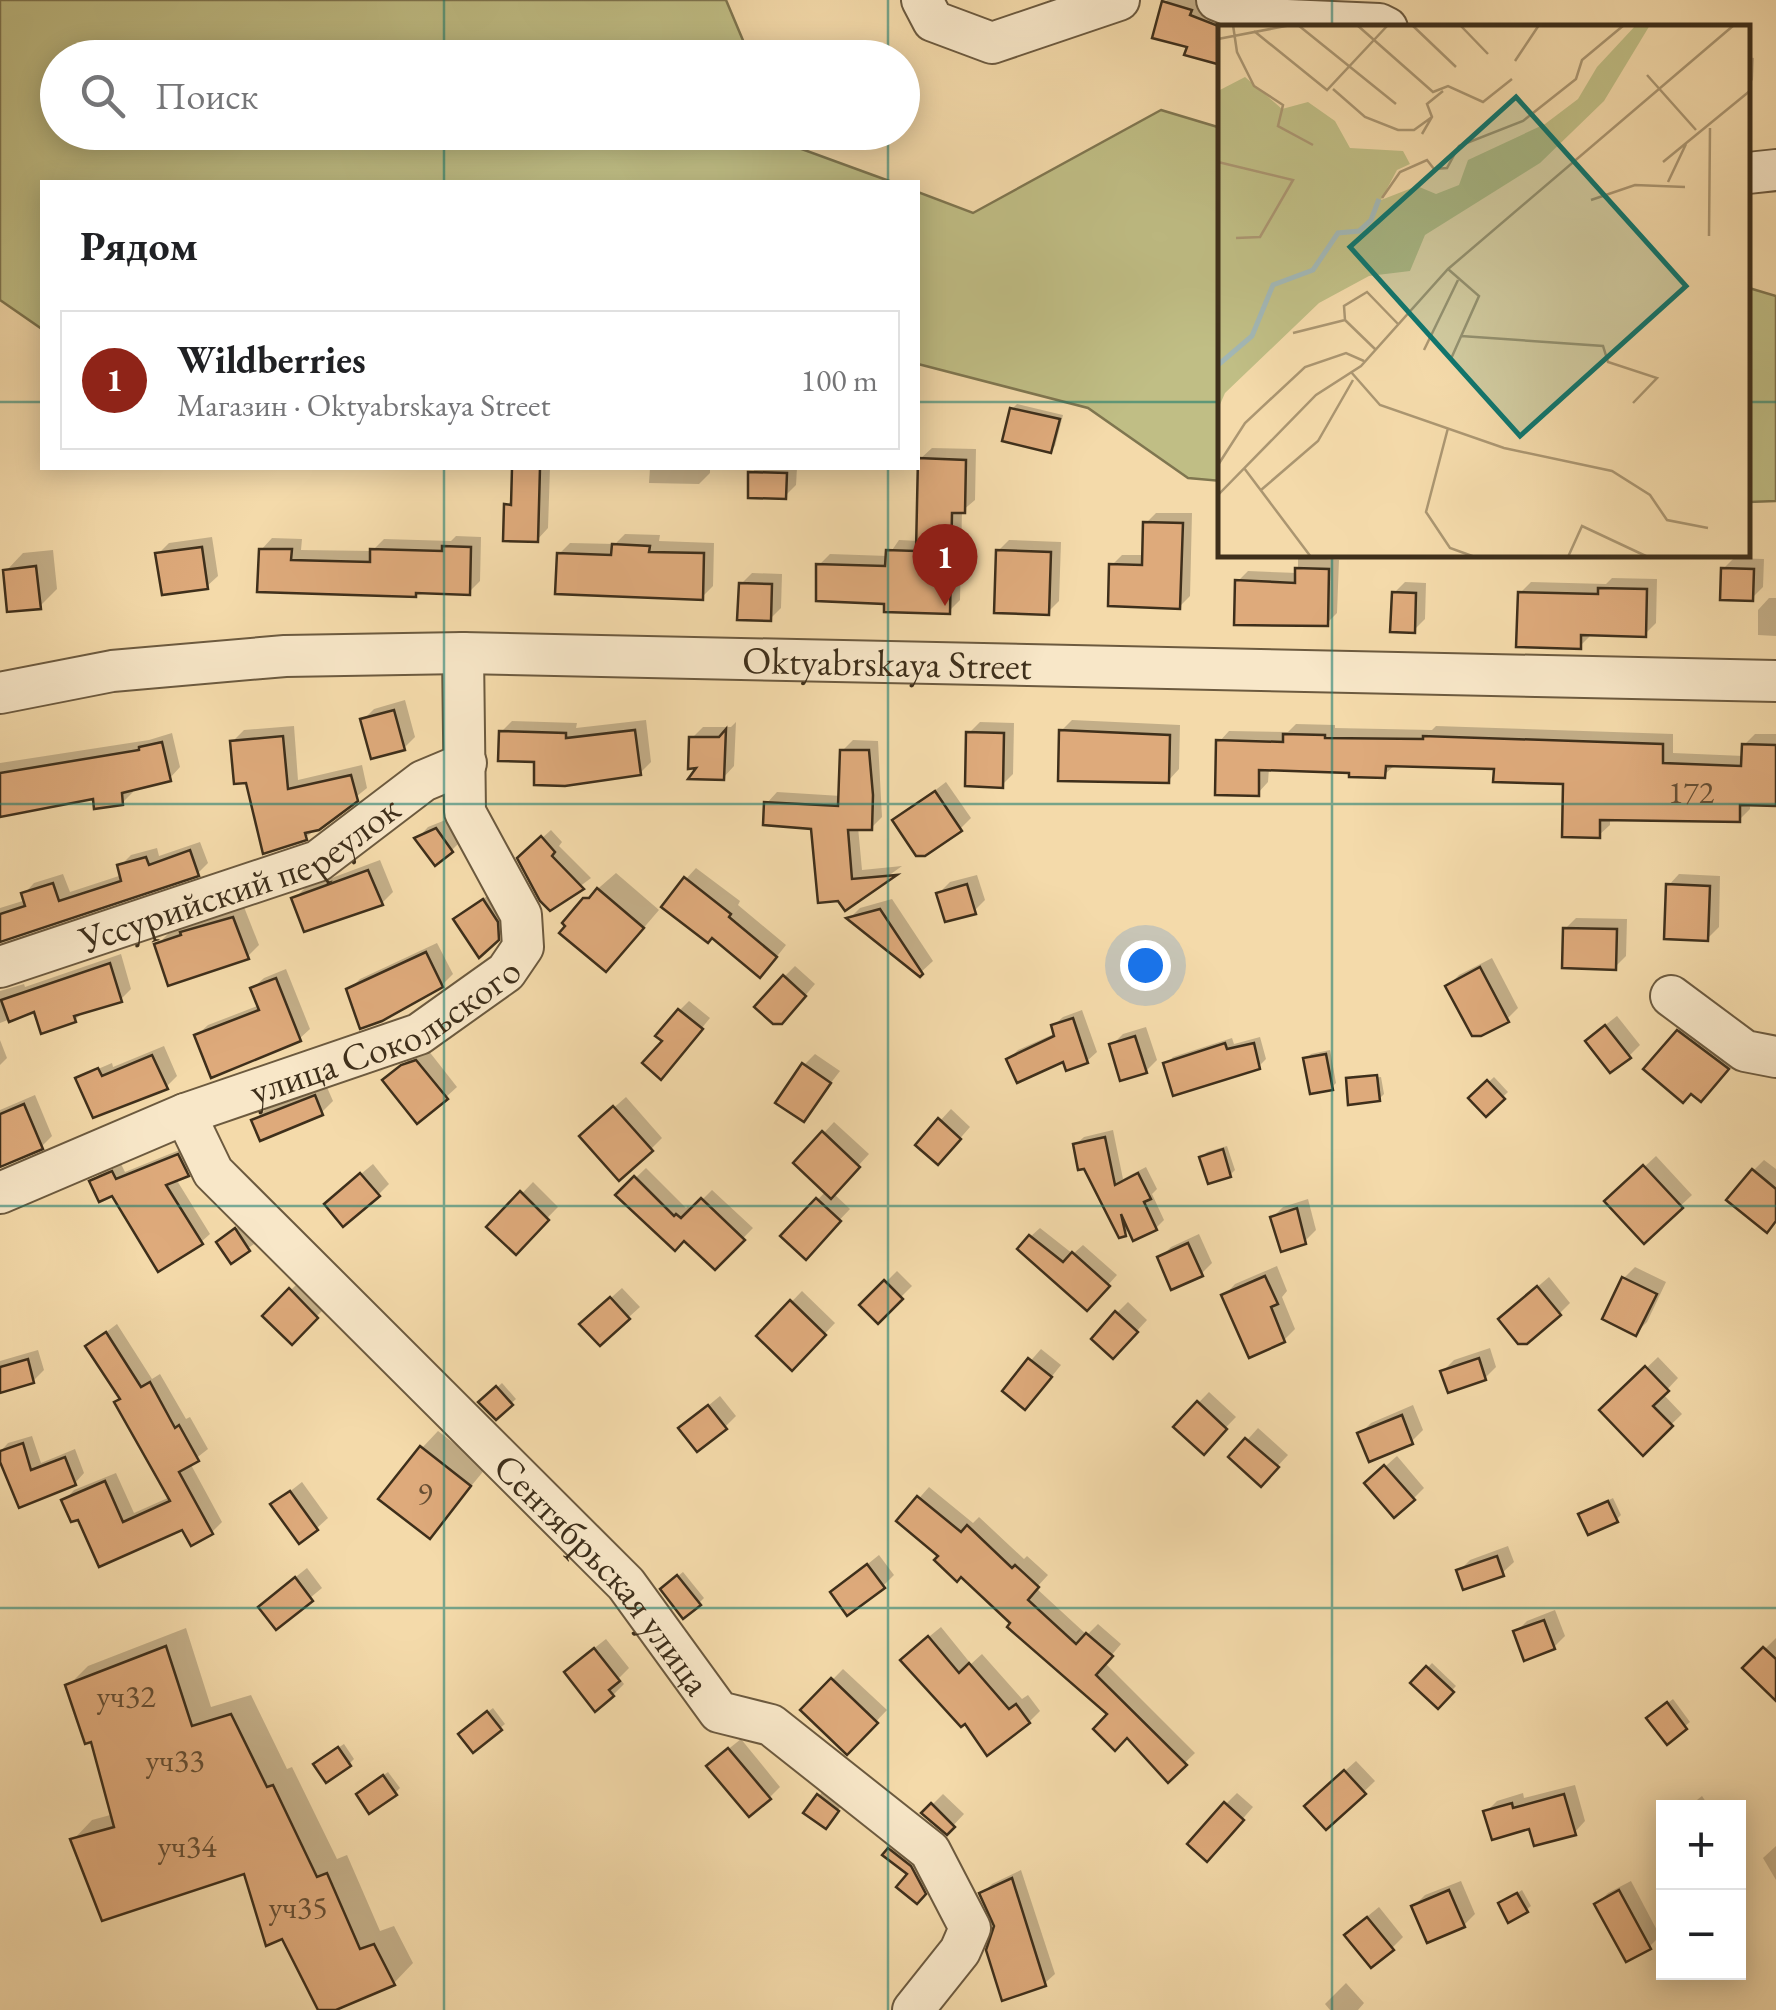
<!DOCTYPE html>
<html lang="ru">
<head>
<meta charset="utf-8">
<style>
	body { margin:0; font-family:"EB Garamond",serif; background:#f2f2f2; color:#202124 }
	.controls { position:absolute; right:30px; bottom:30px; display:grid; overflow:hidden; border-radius:0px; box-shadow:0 5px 25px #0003 }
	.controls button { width:90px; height:90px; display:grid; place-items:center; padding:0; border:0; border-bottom:2px solid #e0e0e0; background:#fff; color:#202124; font:50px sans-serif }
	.you { position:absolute; left:1145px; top:965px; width:35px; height:35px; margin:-25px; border:8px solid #fff; border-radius:50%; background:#1a73e8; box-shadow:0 0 0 15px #1a73e833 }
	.badge { display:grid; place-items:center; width:65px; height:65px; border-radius:50%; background:#8f2418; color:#fff; font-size:32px; font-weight:700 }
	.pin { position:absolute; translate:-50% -82px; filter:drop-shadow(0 2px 5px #0008) }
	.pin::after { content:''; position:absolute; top:52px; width:35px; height:30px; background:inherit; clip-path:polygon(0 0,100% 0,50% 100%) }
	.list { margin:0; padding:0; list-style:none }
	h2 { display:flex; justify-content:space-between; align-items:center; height:130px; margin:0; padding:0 40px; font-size:42px }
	h2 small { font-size:32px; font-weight:400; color:#757577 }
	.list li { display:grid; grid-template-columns:65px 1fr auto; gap:30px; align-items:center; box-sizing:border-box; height:140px; margin:0 20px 20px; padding:0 20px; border:2px solid #e0e0e0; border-radius:0px }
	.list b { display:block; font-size:38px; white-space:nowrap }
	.list p { margin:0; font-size:32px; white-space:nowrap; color:#757577 }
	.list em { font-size:32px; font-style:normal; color:#757577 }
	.icon { flex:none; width:55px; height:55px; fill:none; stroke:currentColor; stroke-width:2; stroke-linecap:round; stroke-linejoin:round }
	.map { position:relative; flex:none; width:1776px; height:2010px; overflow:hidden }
	.search { position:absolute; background:#fff; box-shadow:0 5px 25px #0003; left:40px; top:40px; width:880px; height:110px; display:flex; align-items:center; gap:25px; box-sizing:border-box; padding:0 35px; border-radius:55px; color:#757577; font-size:38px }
	.panel { position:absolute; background:#fff; box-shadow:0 5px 25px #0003; left:40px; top:180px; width:880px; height:290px; border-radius:0px }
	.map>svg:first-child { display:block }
	.green { fill:#c0be85; stroke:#7f7650; stroke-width:2.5 }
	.shadow { fill:#0003 }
	.building { fill:#deaa7b; stroke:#3e2f1b; stroke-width:2.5 }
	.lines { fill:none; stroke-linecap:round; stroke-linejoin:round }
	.minor-casing { stroke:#6c5a3f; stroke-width:44 }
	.minor { stroke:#f8e7c8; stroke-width:40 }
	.grid { fill:none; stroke:#0f766e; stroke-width:2.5; stroke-opacity:0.55 }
	.labels { text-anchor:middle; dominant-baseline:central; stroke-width:8; stroke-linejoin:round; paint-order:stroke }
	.number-label { font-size:32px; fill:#664e33 }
	.street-label { font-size:38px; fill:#3e2f1b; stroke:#f8e7c8 }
	.inset-river { fill:none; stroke:#a2b7b5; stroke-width:5 }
	.inset-road { fill:none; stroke:#ab9671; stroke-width:2.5 }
	.view { fill:#0f766e; fill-opacity:0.15; stroke:#0f766e; stroke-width:5 }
	.inset-edge { fill:none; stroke:#3e2f1b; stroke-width:5 }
</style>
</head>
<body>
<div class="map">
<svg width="1776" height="2010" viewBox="0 0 1776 2010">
	<rect width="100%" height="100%" fill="#f4daaa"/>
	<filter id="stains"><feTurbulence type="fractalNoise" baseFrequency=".002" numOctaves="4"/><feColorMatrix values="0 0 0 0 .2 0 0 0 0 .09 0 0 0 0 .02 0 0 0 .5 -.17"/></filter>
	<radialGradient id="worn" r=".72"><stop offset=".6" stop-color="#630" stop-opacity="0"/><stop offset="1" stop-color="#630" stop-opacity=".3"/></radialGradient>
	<g class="green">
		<polygon points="0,0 726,0 750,57 58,58 58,132 780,133 785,143 892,182 42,182 42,329 0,300"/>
		<polygon points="1161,110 1221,128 1221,481 1188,478 1088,408 918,364 918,192 973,213"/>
		<polygon points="1749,288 1776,296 1776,501 1749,502"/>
	</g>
	<g class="shadow">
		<polygon points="1167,0 1201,0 1259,28 1221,28 1221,63 1190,45 1164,3"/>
		<polygon points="1748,57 1754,58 1753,80 1748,85"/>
		<polygon points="1017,404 1063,415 1055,446 1051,450 1012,409"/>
		<polygon points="932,448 976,449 975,500 962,511 960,600 949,611 887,601 819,565 830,554 888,556 899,540 919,541 920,459"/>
		<polygon points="514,468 550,468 548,528 537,540 507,505 513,499"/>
		<polygon points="650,468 710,468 710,473 699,484 649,483"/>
		<polygon points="757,468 797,468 796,485 785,496 751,473"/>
		<polygon points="1156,513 1192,513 1190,596 1179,607 1112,565 1122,555 1145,555 1146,523"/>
		<polygon points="625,534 660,535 659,541 714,543 713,586 702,597 559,554 570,543 615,544"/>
		<polygon points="456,536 481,537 480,581 469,592 419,590 415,595 260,590 261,550 272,538 302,539 301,550 372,551 384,539 451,541"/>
		<polygon points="212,537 218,576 206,587 158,554 169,543"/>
		<polygon points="1009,540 1061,542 1059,601 1048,612 998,551"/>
		<polygon points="53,550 57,589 40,606 6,571 23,553"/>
		<polygon points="1298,555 1327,555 1326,559 1339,560 1337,613 1327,623 1237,582 1248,571 1298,573"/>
		<polygon points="1734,558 1764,559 1763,587 1752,598 1723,569"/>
		<polygon points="752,573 782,574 781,608 770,619 741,584"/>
		<polygon points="1612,578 1657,579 1656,623 1645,634 1591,635 1580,646 1520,593 1531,582 1606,584"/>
		<polygon points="1405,582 1426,583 1425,619 1414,630 1394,593"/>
		<polygon points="1769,598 1776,598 1776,636 1758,635 1758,610"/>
		<polygon points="405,700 415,737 404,748 363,720 374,709"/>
		<polygon points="646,720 651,762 640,773 537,760 501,732 512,721 577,723 576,728"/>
		<polygon points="1072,720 1180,725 1179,769 1168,781 1061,731"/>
		<polygon points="736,722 734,766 723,778 701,765 692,738 703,727 731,727"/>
		<polygon points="980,722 1014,723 1013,774 1002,785 969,733"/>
		<polygon points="1296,724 1335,725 1335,728 1432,730 1436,726 1673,734 1673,753 1744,756 1744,745 1755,734 1776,734 1776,804 1750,803 1750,809 1739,820 1610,818 1610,825 1599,835 1565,782 1496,766 1396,764 1384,775 1351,770 1269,768 1268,782 1258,793 1219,742 1229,731 1288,732"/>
		<polygon points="294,726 298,780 362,765 367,788 305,838 248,780 232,742 244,730"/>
		<polygon points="172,733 180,767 169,779 133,788 133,792 122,803 95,796 0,815 0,763 149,740"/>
		<polygon points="853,740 878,741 882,817 871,828 858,827 862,870 902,866 845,907 814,826 767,803 777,792 841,796 842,751"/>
		<polygon points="946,782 971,818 960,829 895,821"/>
		<polygon points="448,819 462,840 451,851 418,838 428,827"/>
		<polygon points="551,830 562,842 559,846 591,878 551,908 520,858"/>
		<polygon points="200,842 208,863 197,874 0,939 0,908 26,900 24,894 34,883 63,874 70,892 122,875 120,866 131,855 157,848 159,856"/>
		<polygon points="380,860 393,892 382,903 306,929 294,899 305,888"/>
		<polygon points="696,868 740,901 738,905 786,945 771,964 686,879"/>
		<polygon points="616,873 659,910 623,952 585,900"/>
		<polygon points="1679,874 1720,876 1719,927 1708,938 1668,886"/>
		<polygon points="977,875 985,900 974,911 939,893 950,882"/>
		<polygon points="495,890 509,927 480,954 457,919"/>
		<polygon points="892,899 933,961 920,973 850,918 860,908"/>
		<polygon points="244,907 259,945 248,956 157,945 168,934 193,922"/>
		<polygon points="1576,918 1627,919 1626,956 1615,967 1565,929"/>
		<polygon points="437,943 453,974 442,985 349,990 360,979"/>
		<polygon points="121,954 131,989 120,1000 84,1011 75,1020 36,1009 0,1023 0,991 24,984 25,987"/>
		<polygon points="1492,958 1518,1008 1507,1019 1448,986 1459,975"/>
		<polygon points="795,966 815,984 793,1010 784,977"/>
		<polygon points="286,969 310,1029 299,1039 197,1035 208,1025 260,1005 253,988 264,978"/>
		<polygon points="689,1001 710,1018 670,1067 666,1041 680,1010"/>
		<polygon points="1082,1010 1097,1052 1087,1061 1009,1059 1018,1050 1056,1033 1053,1026 1063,1017"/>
		<polygon points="1696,1014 1744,1051 1718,1082 1678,1031"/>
		<polygon points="1617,1016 1640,1045 1629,1056 1599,1030"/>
		<polygon points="1146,1027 1157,1060 1146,1071 1112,1045 1123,1034"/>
		<polygon points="1260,1037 1266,1059 1259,1066 1166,1064 1173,1057 1232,1038 1234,1044"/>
		<polygon points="0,1040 7,1058 0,1065"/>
		<polygon points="164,1046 177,1076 166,1087 94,1115 91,1072 112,1063 113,1067"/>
		<polygon points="428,1050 457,1087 446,1097 396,1070 415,1055"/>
		<polygon points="1330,1050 1336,1083 1331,1088 1306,1059 1311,1054"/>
		<polygon points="815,1054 840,1071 803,1119 804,1065"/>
		<polygon points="1350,1077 1350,1080 1381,1077 1384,1094 1379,1099 1348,1079"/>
		<polygon points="1494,1077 1508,1092 1486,1113 1472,1098"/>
		<polygon points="326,1085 333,1101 322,1112 254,1121 265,1110"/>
		<polygon points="35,1095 52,1136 41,1147 0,1164 0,1110"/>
		<polygon points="626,1097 662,1138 651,1149 593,1126"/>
		<polygon points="951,1109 970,1127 949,1151 918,1145"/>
		<polygon points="834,1122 869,1154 833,1193 850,1209 805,1256 784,1236 826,1191 796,1163"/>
		<polygon points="1113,1130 1123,1179 1146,1167 1157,1189 1152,1194 1164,1220 1156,1228 1130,1228 1124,1234 1075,1145 1084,1137"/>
		<polygon points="1227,1146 1235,1170 1230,1175 1202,1157 1207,1152"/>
		<polygon points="187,1147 196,1166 176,1179 210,1234 201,1242 92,1181 101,1173 121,1164 125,1172"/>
		<polygon points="1656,1156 1692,1195 1644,1240 1608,1201"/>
		<polygon points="1764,1160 1776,1169 1776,1220 1753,1171"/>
		<polygon points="373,1164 389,1184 378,1195 338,1193"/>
		<polygon points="646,1168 686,1208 688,1206 692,1210 712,1190 753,1228 715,1267 684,1238 618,1195"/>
		<polygon points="533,1182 558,1207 515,1251 490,1227"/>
		<polygon points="1308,1199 1316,1230 1305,1241 1272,1218 1283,1207"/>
		<polygon points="241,1225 254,1244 231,1260 224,1237"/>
		<polygon points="1040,1228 1073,1254 1083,1245 1117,1275 1087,1308 1030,1237"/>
		<polygon points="1199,1234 1212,1263 1201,1274 1160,1258 1171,1247"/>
		<polygon points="1277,1266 1287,1291 1282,1297 1295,1329 1284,1340 1224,1296 1235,1284"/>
		<polygon points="1635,1267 1666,1282 1647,1322 1636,1333 1624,1278"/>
		<polygon points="897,1271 912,1286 878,1320 863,1305"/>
		<polygon points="1549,1277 1570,1303 1560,1313 1512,1309"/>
		<polygon points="302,1279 328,1305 291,1342 265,1316"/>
		<polygon points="622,1288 640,1307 600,1343 594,1313"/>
		<polygon points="802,1291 835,1323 792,1368 759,1336"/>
		<polygon points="1128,1302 1147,1320 1124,1345 1117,1313"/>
		<polygon points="117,1324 152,1379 160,1374 186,1419 190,1417 208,1449 190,1463 222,1522 212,1532 183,1527 101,1564 79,1516 64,1501 74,1490 116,1473 134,1513 170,1497 122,1398 88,1346"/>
		<polygon points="1490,1348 1496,1367 1485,1378 1443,1371 1454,1360"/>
		<polygon points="1041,1349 1061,1365 1036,1396 1005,1390"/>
		<polygon points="38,1350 44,1370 33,1381 0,1390 0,1361"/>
		<polygon points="1658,1357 1678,1378 1663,1394 1682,1414 1643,1452 1603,1410"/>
		<polygon points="502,1383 516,1399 496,1417 482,1402"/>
		<polygon points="1209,1392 1236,1417 1203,1451 1176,1426"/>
		<polygon points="720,1396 736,1416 725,1427 681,1428"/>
		<polygon points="1413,1405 1423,1430 1412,1441 1360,1434 1371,1423"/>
		<polygon points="1258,1428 1288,1455 1272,1472 1232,1457"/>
		<polygon points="438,1431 486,1468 430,1536 422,1448"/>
		<polygon points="32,1436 41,1463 75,1449 84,1473 75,1483 20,1505 0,1452 8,1443"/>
		<polygon points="1397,1456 1424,1488 1413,1499 1378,1473"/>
		<polygon points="302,1482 328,1518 317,1528 274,1504"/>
		<polygon points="929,1487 973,1523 979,1517 1024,1559 1027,1556 1048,1575 1036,1588 1087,1635 1098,1624 1121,1644 1105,1663 1195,1753 1168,1779 1111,1714 899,1521"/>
		<polygon points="1613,1498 1621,1515 1616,1520 1581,1514"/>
		<polygon points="1508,1546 1514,1562 1502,1573 1459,1571 1470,1560"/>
		<polygon points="879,1555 894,1575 883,1586 833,1592"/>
		<polygon points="307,1568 322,1588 276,1626 272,1596"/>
		<polygon points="683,1572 704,1598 699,1603 668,1584"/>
		<polygon points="1555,1610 1565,1636 1554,1647 1516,1632 1527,1621"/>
		<polygon points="941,1627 971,1664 982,1654 1022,1699 1028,1695 1040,1711 1029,1722 914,1649"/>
		<polygon points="186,1628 211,1707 251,1695 287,1769 292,1767 337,1859 347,1855 380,1931 394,1926 413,1963 394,1983 330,2010 320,2010 245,1871 73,1840 92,1820 114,1814 92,1739 68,1686 88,1666"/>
		<polygon points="1776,1638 1776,1686 1746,1668"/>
		<polygon points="606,1639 629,1668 619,1678 624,1684 613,1695 578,1661"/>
		<polygon points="1432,1663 1456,1686 1438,1705 1414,1683"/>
		<polygon points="843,1669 887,1710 847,1752 803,1710"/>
		<polygon points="1673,1699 1690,1722 1667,1741 1654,1713"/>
		<polygon points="493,1708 505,1724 500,1728 466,1729"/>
		<polygon points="741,1739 780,1787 769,1798 721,1755"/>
		<polygon points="344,1744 354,1759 349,1764 321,1759"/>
		<polygon points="1356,1761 1375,1781 1327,1827 1318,1795"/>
		<polygon points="388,1772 400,1788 395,1793 364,1789"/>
		<polygon points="1575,1785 1585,1821 1574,1833 1531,1825 1486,1812 1497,1801 1523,1793 1524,1798"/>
		<polygon points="823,1791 842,1805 830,1821 819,1796"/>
		<polygon points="1237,1793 1253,1807 1218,1847 1226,1804"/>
		<polygon points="943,1794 964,1814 947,1832 924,1813"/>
		<polygon points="1702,1796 1710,1808 1687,1808"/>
		<polygon points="895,1845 916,1862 929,1887 917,1901 910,1874 885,1855"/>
		<polygon points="1776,1846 1776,1880 1763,1858"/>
		<polygon points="1021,1870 1055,1974 1045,1983 996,1926 982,1894 992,1884"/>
		<polygon points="1461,1881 1475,1914 1464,1925 1414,1906 1425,1895"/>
		<polygon points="1631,1881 1660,1936 1649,1947 1597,1904 1608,1893"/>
		<polygon points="1522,1890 1531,1906 1526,1910 1501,1904"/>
		<polygon points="1379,1907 1403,1937 1392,1948 1358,1924"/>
		<polygon points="1346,1983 1364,2003 1358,2010 1330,2010 1325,2004"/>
	</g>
	<g class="building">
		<polygon points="1162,1 1192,10 1190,15 1221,27 1221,65 1184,55 1187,47 1152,38"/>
		<polygon points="1010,408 1060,419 1051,453 1002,441"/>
		<polygon points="918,458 966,460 965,513 952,513 950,614 884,612 884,604 816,601 816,564 885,566 886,550 916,551"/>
		<polygon points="512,468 540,468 538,542 503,541 504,504 511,505"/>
		<polygon points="748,472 787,473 786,499 748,498"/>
		<polygon points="1143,522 1183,523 1180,609 1108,606 1109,564 1142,565"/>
		<polygon points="612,544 650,546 649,552 704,553 703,600 555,594 557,553 611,555"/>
		<polygon points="442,546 471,547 470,595 416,593 416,597 257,592 259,549 292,549 291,560 370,562 370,549 442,551"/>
		<polygon points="202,547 208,589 162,595 155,553"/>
		<polygon points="996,550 1051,552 1049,615 994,613"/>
		<polygon points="36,566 41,609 7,612 3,570"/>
		<polygon points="1295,568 1329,569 1328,626 1234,625 1235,580 1295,583"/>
		<polygon points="1721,568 1754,569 1753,601 1720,600"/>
		<polygon points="739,583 772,584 771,621 737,620"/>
		<polygon points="1598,588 1647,589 1646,637 1581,635 1581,649 1516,647 1518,592 1598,594"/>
		<polygon points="1392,592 1416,593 1415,633 1390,632"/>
		<polygon points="394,710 405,750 371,759 360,719"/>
		<polygon points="726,729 724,780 688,779 696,768 688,769 689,737 719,737"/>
		<polygon points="635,730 641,775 565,786 534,785 534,762 498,761 499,731 566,733 566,738"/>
		<polygon points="1059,730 1170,735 1169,783 1058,781"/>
		<polygon points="966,732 1004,733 1003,788 965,786"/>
		<polygon points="1283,734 1325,735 1325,738 1423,739 1423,736 1663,744 1663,763 1741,766 1742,744 1776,745 1776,806 1740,805 1740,822 1600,820 1600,838 1562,837 1563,784 1493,782 1494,769 1386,766 1385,778 1349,777 1349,773 1259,770 1259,796 1215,795 1216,740 1283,742"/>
		<polygon points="283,736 288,789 351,775 358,801 319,830 305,833 307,840 263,854 246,783 234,784 230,741"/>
		<polygon points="162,742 171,781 122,793 123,805 94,809 93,799 0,817 0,773 139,750 139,747"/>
		<polygon points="840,750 869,750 873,795 872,830 848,830 852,879 897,875 845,911 838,901 818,903 811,829 763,825 764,802 838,806"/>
		<polygon points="935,791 962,831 925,856 916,856 892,820"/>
		<polygon points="436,828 453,852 435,866 414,838"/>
		<polygon points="541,836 555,852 552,856 584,889 550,911 540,901 517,858"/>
		<polygon points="190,850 199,876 0,942 0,914 25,906 21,893 53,883 59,901 121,881 117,865 146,857 149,865"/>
		<polygon points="368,870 383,905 304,932 291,898"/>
		<polygon points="684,877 731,914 729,917 777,957 760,978 712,938 708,943 661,907"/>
		<polygon points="967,884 976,914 945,922 936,893"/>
		<polygon points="1666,884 1710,886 1708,941 1664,939"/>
		<polygon points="597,888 644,928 606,972 559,933 565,926 562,923 583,898 589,898"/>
		<polygon points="483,899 498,922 499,940 479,958 453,919"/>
		<polygon points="880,909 923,974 920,977 846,918"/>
		<polygon points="233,917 249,959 168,986 154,944 181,935 180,932"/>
		<polygon points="1563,928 1617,929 1616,970 1562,968"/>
		<polygon points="426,952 443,987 382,1021 360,1029 346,989"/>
		<polygon points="110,963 122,1002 74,1016 76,1022 41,1034 34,1012 9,1022 1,1000"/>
		<polygon points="1480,967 1509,1022 1481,1036 1472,1036 1445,986"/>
		<polygon points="783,975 806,996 782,1024 773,1024 754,1007"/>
		<polygon points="276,978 301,1041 211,1078 194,1035 259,1010 250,988"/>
		<polygon points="678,1009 703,1029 661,1080 642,1063 662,1041 655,1036"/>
		<polygon points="1073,1018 1088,1063 1066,1071 1063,1062 1017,1083 1006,1059 1054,1036 1051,1025"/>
		<polygon points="1605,1025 1631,1058 1610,1073 1585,1041"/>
		<polygon points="1677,1030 1729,1069 1701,1102 1691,1094 1683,1103 1643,1069"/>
		<polygon points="1135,1036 1147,1073 1120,1081 1109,1044"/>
		<polygon points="1225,1043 1227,1049 1254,1043 1260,1069 1173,1096 1163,1063"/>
		<polygon points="1326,1054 1333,1090 1310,1094 1303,1058"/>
		<polygon points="152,1055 168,1089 93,1118 75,1078 98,1068 102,1076"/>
		<polygon points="416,1060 448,1099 417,1124 382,1080 401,1065"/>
		<polygon points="802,1063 831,1083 804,1122 775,1103"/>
		<polygon points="1377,1075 1380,1101 1348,1105 1346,1078"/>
		<polygon points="1487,1080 1505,1099 1486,1117 1468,1098"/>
		<polygon points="315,1095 323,1115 260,1141 251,1120"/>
		<polygon points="24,1104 43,1149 0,1167 0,1114"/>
		<polygon points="613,1106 653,1151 619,1181 579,1136"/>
		<polygon points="938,1118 961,1139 938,1165 915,1145"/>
		<polygon points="822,1131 860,1167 831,1199 793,1163"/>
		<polygon points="1105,1137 1115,1185 1138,1173 1151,1199 1144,1202 1157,1230 1133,1241 1121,1214 1126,1236 1119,1238 1084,1169 1078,1170 1073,1144"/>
		<polygon points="1223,1149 1231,1177 1208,1184 1199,1157"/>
		<polygon points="178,1154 189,1176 166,1185 203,1244 158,1272 112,1196 99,1202 89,1181 112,1171 116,1179"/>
		<polygon points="1643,1165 1683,1208 1644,1244 1604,1201"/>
		<polygon points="1752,1169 1776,1189 1776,1221 1767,1233 1726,1200"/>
		<polygon points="360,1173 380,1196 343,1227 324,1204"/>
		<polygon points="634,1176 674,1216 676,1214 681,1218 701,1198 745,1240 715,1270 684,1241 675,1251 615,1195"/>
		<polygon points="520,1191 549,1220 516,1255 486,1227"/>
		<polygon points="816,1198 841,1221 806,1260 780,1236"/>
		<polygon points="1297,1208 1306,1244 1281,1252 1270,1217"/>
		<polygon points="235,1228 250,1251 231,1264 216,1242"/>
		<polygon points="1029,1235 1063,1262 1072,1252 1110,1286 1087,1311 1017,1249"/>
		<polygon points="1188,1243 1203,1276 1171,1290 1157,1257"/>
		<polygon points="1265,1276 1278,1304 1271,1307 1285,1342 1249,1358 1221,1295"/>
		<polygon points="1622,1277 1657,1294 1636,1336 1602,1319"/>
		<polygon points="884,1280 903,1299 878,1324 859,1305"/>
		<polygon points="1537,1286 1561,1315 1527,1344 1518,1344 1498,1319"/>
		<polygon points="289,1288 318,1318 292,1345 262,1316"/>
		<polygon points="610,1297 630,1319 600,1346 579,1324"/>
		<polygon points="790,1300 826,1335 792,1371 756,1336"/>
		<polygon points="1115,1311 1138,1332 1113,1359 1091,1339"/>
		<polygon points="106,1332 141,1387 150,1382 175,1428 179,1425 199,1461 179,1472 213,1534 191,1546 182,1530 99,1567 78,1520 71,1522 61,1500 105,1481 123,1522 170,1501 114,1402 120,1399 85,1346"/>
		<polygon points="1028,1358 1052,1377 1025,1410 1002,1391"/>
		<polygon points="1479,1358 1486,1380 1448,1393 1440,1371"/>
		<polygon points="28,1359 34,1383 0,1393 0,1367"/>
		<polygon points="1645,1366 1669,1391 1653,1406 1673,1426 1643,1456 1599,1410"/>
		<polygon points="496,1386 513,1405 496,1420 478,1402"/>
		<polygon points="1197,1401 1227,1429 1204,1455 1173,1427"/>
		<polygon points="708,1405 727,1429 697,1452 678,1428"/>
		<polygon points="1402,1415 1413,1444 1369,1462 1357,1433"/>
		<polygon points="1245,1438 1279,1467 1261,1487 1228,1457"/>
		<polygon points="23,1443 31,1470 65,1457 76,1485 19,1508 0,1462 0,1451"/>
		<polygon points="420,1446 471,1486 430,1539 378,1499"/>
		<polygon points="1384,1465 1415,1500 1394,1518 1364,1483"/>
		<polygon points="290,1491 318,1530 299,1544 270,1504"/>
		<polygon points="917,1496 961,1532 967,1525 1012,1568 1015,1565 1039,1587 1028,1600 1076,1644 1086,1633 1113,1656 1096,1675 1187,1765 1168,1783 1127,1738 1115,1751 1093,1729 1107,1714 1007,1627 1010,1623 961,1577 957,1582 934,1560 938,1556 896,1521"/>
		<polygon points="1608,1501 1618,1522 1588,1535 1578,1514"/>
		<polygon points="1497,1556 1504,1576 1463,1590 1456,1570"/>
		<polygon points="867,1564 885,1588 847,1616 830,1592"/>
		<polygon points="677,1575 701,1605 683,1619 660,1589"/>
		<polygon points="295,1577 313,1601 276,1630 258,1607"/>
		<polygon points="1544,1620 1555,1649 1524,1661 1513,1631"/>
		<polygon points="928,1636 959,1673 969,1663 1009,1709 1016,1704 1030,1723 987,1756 965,1724 961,1727 900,1660"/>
		<polygon points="166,1646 192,1726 231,1714 267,1787 273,1785 317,1877 327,1873 360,1949 374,1944 395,1985 336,2010 318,2010 282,1939 266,1946 244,1874 102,1921 70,1839 114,1827 91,1742 85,1744 65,1685"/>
		<polygon points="1763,1647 1776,1659 1776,1701 1742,1668"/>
		<polygon points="594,1648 620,1681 609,1690 614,1696 595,1712 564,1672"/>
		<polygon points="1426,1666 1454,1692 1438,1709 1410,1683"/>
		<polygon points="831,1678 878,1723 847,1755 800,1710"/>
		<polygon points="1667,1702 1687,1729 1667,1745 1646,1718"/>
		<polygon points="487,1711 502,1730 473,1753 458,1734"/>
		<polygon points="338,1747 351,1766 326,1783 313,1764"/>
		<polygon points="728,1748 771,1799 749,1817 706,1766"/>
		<polygon points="1344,1770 1366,1794 1326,1830 1304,1806"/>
		<polygon points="383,1775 397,1795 369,1814 356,1794"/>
		<polygon points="817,1794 839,1811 826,1829 803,1813"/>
		<polygon points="1564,1794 1576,1835 1534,1846 1529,1829 1492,1840 1483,1811 1512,1803 1513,1808"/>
		<polygon points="1224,1802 1244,1820 1207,1862 1187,1844"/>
		<polygon points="931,1803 955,1827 947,1835 921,1813"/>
		<polygon points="888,1848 911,1866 926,1894 917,1904 896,1887 907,1874 882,1855"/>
		<polygon points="1012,1878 1046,1986 1002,2001 986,1950 994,1926 979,1893"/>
		<polygon points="1449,1890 1465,1927 1427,1943 1411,1906"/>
		<polygon points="1619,1890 1651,1949 1626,1962 1594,1904"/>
		<polygon points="1517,1893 1528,1912 1508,1923 1498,1903"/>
		<polygon points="1367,1917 1394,1950 1371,1968 1344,1935"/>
	</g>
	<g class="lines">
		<g class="minor-casing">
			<g id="minor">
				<polyline points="922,0 933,21 992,43 1119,0"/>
				<polyline points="1217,0 1264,19 1379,24 1387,28"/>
				<polyline points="1748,173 1776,170"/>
				<path id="s1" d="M0,693L112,671L285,656L463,653L1776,681"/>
				<path id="s2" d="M0,967L318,861L423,781L466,763"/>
				<polyline points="1671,996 1745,1051 1776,1057"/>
				<path id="s3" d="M185,1114L213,1172L626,1584L719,1712L771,1725L930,1851L970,1928L960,1951L913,2010"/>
				<path id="s4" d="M0,1193L185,1114L419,1034L506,972L523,947L521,915L465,812L463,653"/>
			</g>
		</g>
		<use href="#minor" class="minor"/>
	</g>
	<path class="grid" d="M444,0V58M888,0V58M1332,0V28M444,132V182M888,132V182M0,402H42M918,402H1221M1748,402H1776M444,468V2010M888,468V2010M1332,555V2010M0,804H1776M0,1206H1776M0,1608H1776"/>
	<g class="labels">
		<g class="number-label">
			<text x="1691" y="792">172</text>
			<text x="425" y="1493">9</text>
			<text x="126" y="1696">уч32</text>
			<text x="175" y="1760">уч33</text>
			<text x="187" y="1846">уч34</text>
			<text x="298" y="1907">уч35</text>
		</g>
		<g class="street-label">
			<text stroke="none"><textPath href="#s1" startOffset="890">Oktyabrskaya Street</textPath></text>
			<text stroke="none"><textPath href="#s2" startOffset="258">Уссурийский переулок</textPath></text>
			<text stroke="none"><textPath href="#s4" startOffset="418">улица Сокольского</textPath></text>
			<text stroke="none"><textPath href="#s3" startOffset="625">Сентябрьская улица</textPath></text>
		</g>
	</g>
	<g transform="translate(1218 25)">
		<rect width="532" height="532" fill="#f4daaa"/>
		<path d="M418,0H432L386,76L322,138L207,210L192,246L151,251L101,278L7,368L0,384V66L27,52L64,84L90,77L117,96L132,123L185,126L192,139L179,145L163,175L199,161L218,169L241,160L250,135L327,99L360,74L379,42Z" fill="#c0be85"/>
		<path class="inset-river" d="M0,340L34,311L55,260L95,245L120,208L141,206L153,195L161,174"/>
		<path class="inset-road" d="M15,0L19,27L36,61L65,80L60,101L95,120M80,0L178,79M139,0L215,67L230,61L265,77L294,54M194,0L238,42M242,0L270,29M36,6L109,65L170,0M0,14L73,0M297,36L321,0M429,50L478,105M115,64L147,92L180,105H196L214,92M204,109L214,92L209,79L225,66M0,137L75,155L42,212L18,213M445,137L533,65M450,157L468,119M164,173L182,147L209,135L216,144L229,143L241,121L305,96L358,54L364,35L406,0M373,175L417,160L467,162M491,211L492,103M230,244L261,271L232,336M127,295L126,281L149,267L181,300M127,295L158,325M75,308L127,295M243,311L385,321L390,337L439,353L415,378M206,325L240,255M133,347L162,380L286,423L394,446L432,470L449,495L490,503M230,403L208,487L232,523L257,532M0,440L27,398L87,342L128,328L146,336M26,443L93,532M43,465L100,416L135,355M0,470L98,370L143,341L230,244L516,0M350,532L364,501L430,532"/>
		<path class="view" d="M298,72L468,261L302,411L132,222Z"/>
		<rect width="532" height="532" class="inset-edge"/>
	</g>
	<rect width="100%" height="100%" filter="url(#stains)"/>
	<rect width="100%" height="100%" fill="url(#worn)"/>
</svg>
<div class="controls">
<button>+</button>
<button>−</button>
</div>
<div class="you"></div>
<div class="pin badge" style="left:945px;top:606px">1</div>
<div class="search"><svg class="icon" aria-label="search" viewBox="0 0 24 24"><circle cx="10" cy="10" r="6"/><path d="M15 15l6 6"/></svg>Поиск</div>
<section class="panel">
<h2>Рядом<small></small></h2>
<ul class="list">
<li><span class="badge">1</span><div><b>Wildberries</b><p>Магазин · Oktyabrskaya Street</p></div><em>100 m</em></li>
</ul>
</section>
</div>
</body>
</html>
